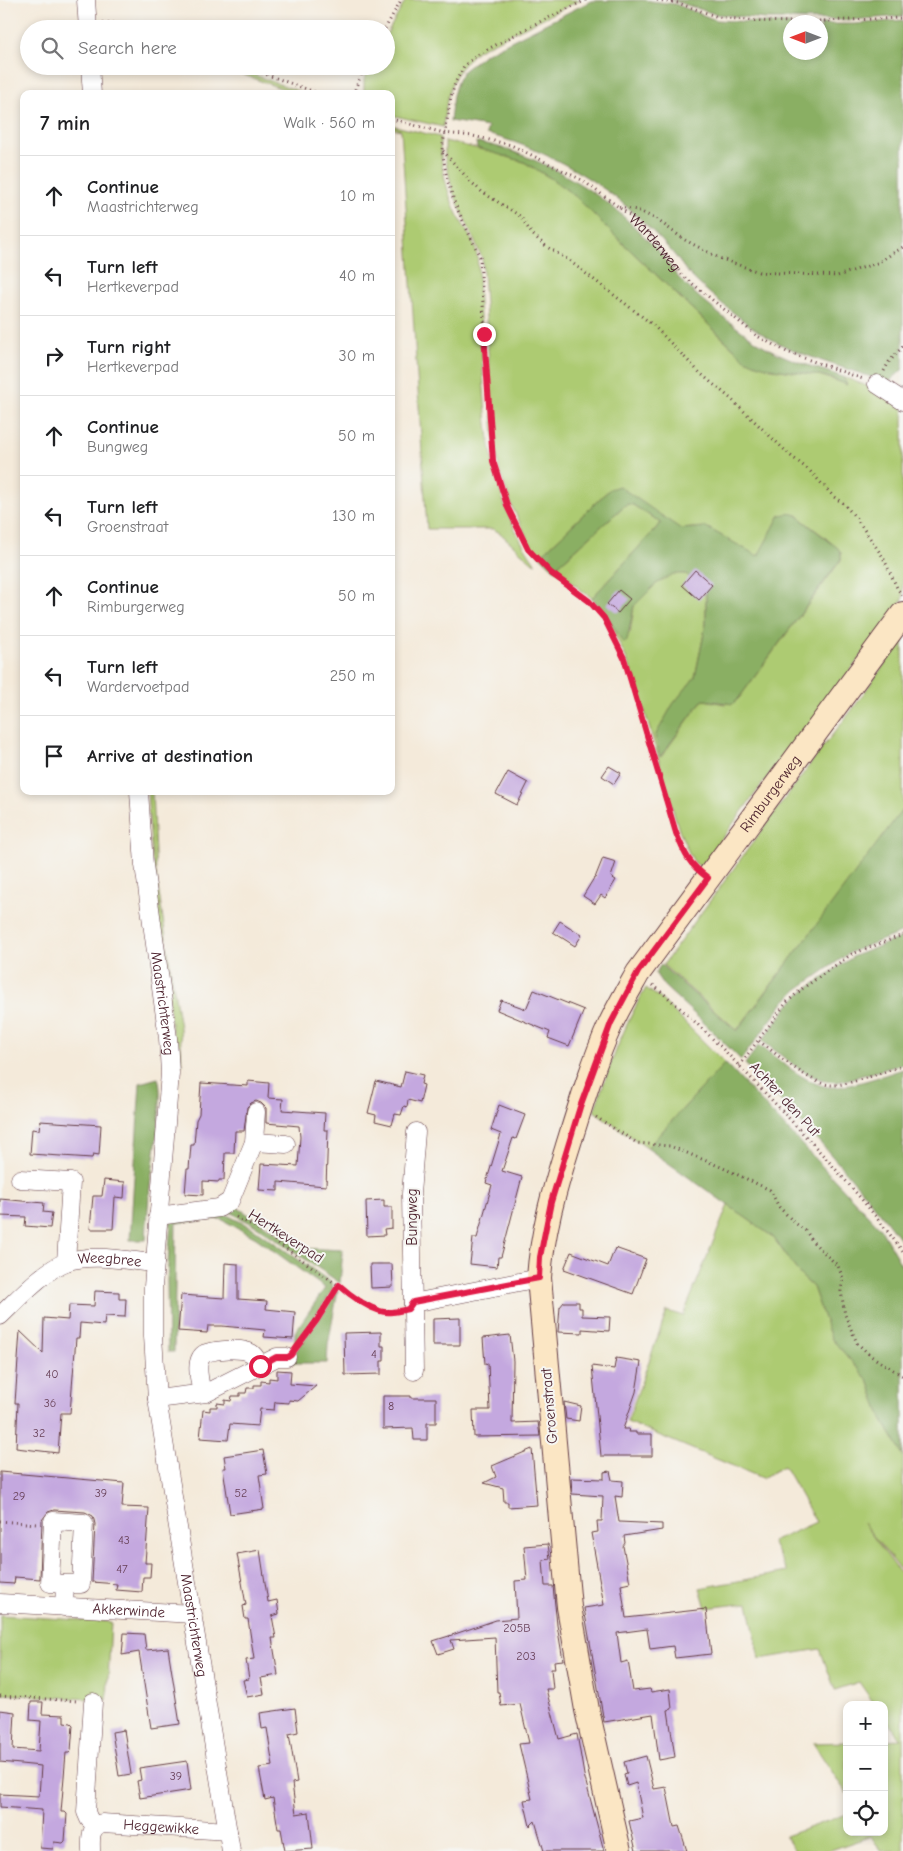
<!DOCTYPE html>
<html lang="en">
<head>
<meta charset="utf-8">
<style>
	body { margin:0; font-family:"Comic Neue",sans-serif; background:#f6f6f6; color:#202124 }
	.controls { position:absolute; right:15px; bottom:15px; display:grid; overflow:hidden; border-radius:10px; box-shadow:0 2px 8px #0003 }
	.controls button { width:45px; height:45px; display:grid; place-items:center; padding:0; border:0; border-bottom:1px solid #e0e0e0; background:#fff; color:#202124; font:25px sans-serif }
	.compass { position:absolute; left:783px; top:15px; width:45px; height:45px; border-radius:50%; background:#fff; box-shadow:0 2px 8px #0003; rotate:270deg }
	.stop { position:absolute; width:15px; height:15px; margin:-11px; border:4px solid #e11d48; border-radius:50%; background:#fff }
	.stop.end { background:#e11d48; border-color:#fff; box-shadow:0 1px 5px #0008 }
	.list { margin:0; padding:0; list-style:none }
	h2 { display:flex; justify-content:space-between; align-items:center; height:65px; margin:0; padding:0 20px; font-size:21px }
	h2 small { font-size:16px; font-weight:400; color:#757577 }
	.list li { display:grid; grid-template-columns:32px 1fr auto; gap:15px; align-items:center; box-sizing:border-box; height:80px; padding:0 20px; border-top:1px solid #e0e0e0 }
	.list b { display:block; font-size:19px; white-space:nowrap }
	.list p { margin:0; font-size:16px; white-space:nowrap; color:#757577 }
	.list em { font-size:16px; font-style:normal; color:#757577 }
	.icon { flex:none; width:28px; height:28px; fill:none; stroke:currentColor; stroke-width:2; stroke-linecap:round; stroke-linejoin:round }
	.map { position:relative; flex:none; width:903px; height:1851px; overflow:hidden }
	.search { position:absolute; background:#fff; box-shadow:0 2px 8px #0003; left:20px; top:20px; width:375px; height:55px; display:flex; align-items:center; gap:12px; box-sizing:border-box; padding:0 18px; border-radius:28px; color:#757577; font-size:19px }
	.panel { position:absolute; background:#fff; box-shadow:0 2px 8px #0003; left:20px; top:90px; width:375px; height:705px; border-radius:10px }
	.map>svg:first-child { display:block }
	.green { fill:#adcb72; stroke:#7c754e }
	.forest { fill:#8aaf64; stroke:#6a6748 }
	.building { fill:#c4a8df }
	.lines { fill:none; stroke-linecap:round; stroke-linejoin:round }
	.street-casing { stroke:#643d45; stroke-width:19 }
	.secondary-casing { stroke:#643d45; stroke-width:26 }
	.path { stroke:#643d45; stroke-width:3; stroke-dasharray:1 4; stroke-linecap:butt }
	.street { stroke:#fff; stroke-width:18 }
	.secondary { stroke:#fbe6c4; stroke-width:24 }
	.route { stroke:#e11d48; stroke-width:6 }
	.labels { text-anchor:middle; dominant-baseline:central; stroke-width:4; stroke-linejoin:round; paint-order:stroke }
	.number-label { font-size:12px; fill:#684158 }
	.street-label { font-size:15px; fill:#4a1f2b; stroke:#f6f6f2 }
</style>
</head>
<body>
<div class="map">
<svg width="903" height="1851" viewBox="0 0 903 1851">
	<rect width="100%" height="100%" fill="#f6f6f2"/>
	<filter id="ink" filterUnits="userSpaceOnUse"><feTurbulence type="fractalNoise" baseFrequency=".02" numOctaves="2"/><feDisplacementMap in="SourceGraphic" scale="10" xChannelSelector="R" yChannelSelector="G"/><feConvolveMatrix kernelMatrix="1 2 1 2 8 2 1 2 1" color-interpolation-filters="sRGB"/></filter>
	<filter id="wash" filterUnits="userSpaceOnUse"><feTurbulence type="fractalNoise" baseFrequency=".0096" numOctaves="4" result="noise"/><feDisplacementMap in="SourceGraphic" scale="20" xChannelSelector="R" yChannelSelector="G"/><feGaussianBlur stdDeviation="1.12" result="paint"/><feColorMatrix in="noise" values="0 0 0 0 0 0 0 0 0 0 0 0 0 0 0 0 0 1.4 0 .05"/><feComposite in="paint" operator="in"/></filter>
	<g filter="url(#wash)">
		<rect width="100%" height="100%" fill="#f4eada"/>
		<g class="green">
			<path d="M406,0H580L478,50C451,73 447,93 443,127L391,115V94H364V80L371,66H386V35Z"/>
			<polygon points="219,66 230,66 306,94 297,94"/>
			<path d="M391,125L440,137C440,163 446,190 457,214C463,225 475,243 477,255C479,269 478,286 479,301C486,392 479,486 536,564L533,563L500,533L493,529H427L401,130L391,128Z"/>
			<polygon points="445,141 500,154 524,162 552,179 575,196 609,230 734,349 772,369 819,375 846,384 843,377 870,387 903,407 903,599 783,762 780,760 701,867 695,863 690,855 679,830 638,688 625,655 602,609 618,633 630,633 634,606 656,584 673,573 686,574 706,593 706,624 695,677 673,705 659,753 661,757 701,702 704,700 725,704 739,698 841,560 841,553 826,538 802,520 798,515 780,515 758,557 706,527 681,529 610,489 540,556 532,548 512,506 500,472 494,438 482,258 453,192 445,158"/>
			<polygon points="628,504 633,505 661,523 592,598 554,569 624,506"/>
			<polygon points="903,638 903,811 737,1030 663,965 822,748 852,710"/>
			<polygon points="147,791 152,791 156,874 180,1028 182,1065 176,1065 152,860"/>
			<path d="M646,988L661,999L725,1063L647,1148L594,1111C609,1069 623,1026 646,988Z"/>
			<polygon points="728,1205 773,1237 801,1276 813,1287 831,1338 868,1380 882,1419 903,1455 903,1573 863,1523 903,1577 903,1851 881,1851 871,1836 828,1851 795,1851 785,1836 847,1814 847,1832 884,1832 884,1740 901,1739 884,1717 884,1705 875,1705 859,1682 835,1690 820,1649 760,1659 748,1603 706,1608 700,1588 787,1572 772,1542 816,1522 784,1466 762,1478 627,1422 667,1311 683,1316"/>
			<polygon points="0,1615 111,1622 107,1700 0,1694"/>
			<polygon points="847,1742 847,1794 813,1743"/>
		</g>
		<g class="forest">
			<path d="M643,0L675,4L716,20L790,24V52H820L821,24H854L903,20V369L888,383C843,366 792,356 752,327C732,312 708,293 691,276C684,269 679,260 672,252C659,237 644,222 629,209C593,176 535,145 486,134L488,127L450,121L453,95L457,82L463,71L485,54L591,1Z"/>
			<polygon points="671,0 903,0 903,16 851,20 764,19 715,14"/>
			<path d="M476,142C524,149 591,185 626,219C638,230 650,242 661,254C667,261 672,271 679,278C702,302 731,324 759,343C784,359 814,367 843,377L847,385C838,381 827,376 817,375C792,371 768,371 745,359L609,230L575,196L552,179L524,162L477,148Z"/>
			<path d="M619,486L681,529L706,527L758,556L780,515C790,513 796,512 802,520L838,548L841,553V559L739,698L733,704L704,700L701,702L660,757L655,736L673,704L695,677L706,624V593L686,574H673L656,584L634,606L627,641L623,643L610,620L592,598L661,523L633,505L628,504L624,506L554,569L540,556L610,489Z"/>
			<polygon points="902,810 903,932 851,952 798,989 785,1001 741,1060 702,1021 664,986 655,973 661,965 737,1031"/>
			<path d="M903,937V1064L838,1082C809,1082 785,1057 762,1041L789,1005L801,993L854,956Z"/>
			<path d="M759,1045C777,1058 806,1084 828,1087C846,1089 884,1075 903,1069V1243C856,1179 801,1121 745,1064Z"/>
			<polygon points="725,1063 880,1228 903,1268 903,1455 882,1419 868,1380 831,1338 813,1287 801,1276 773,1237 647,1148"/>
			<path d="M158,1078C165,1097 153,1163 150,1186C148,1204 147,1222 146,1240H130L140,1083Z"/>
			<polygon points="235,1206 301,1248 343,1250 340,1283 258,1227 228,1211"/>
			<polygon points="223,1213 253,1228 332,1283 333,1288 329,1296 295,1345 295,1332 325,1288 256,1238 221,1219 176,1223 174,1352 168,1352 167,1280 171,1219"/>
			<polygon points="338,1290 328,1345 327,1363 292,1363 296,1351 328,1307"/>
		</g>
		<g id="blocks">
			<g class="building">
				<polygon points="695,570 712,585 699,600 682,585"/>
				<polygon points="619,590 630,599 618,613 607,604"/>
				<polygon points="609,766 621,773 614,784 602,776"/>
				<polygon points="508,772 528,783 517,805 496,794"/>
				<polygon points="603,858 616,862 611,877 616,880 605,898 601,895 595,904 583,896 594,878 595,878"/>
				<polygon points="560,921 582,935 575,946 553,932"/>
				<polygon points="534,990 584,1010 569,1046 548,1038 550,1032 497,1010 501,1000 526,1009"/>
				<polygon points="405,1071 423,1075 421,1084 424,1085 420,1103 408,1100 407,1107 404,1106 401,1115 395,1114 392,1125 375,1121 376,1115 368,1113 376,1081 401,1087"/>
				<polygon points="248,1081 269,1083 268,1098 283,1099 282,1110 325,1113 324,1130 328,1130 326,1186 278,1182 278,1191 259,1190 261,1164 298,1166 300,1137 299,1126 266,1123 266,1108 261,1103 256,1101 251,1103 247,1107 244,1131 235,1131 234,1153 225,1153 224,1180 219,1180 219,1182 203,1181 203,1195 185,1194 187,1169 189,1169 191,1145 194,1145 196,1120 199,1114 201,1083 248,1086"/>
				<polygon points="499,1105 525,1115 516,1139 513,1138 502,1171 522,1177 501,1257 498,1257 497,1267 470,1264 473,1238 477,1238 492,1185 486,1183 501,1134 491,1130"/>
				<polygon points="40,1121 101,1125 99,1155 93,1154 92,1158 30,1154 32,1129 39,1130"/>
				<polygon points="104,1180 125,1182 124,1198 115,1197 113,1229 90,1229 93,1196 102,1196"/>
				<polygon points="0,1199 44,1203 43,1212 52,1213 50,1228 25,1226 26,1217 0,1216"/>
				<polygon points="384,1200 384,1207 392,1207 392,1228 384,1229 385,1235 367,1236 366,1201"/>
				<polygon points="615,1248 646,1259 633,1294 564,1269 571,1252 608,1266"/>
				<polygon points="225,1263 238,1264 238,1299 267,1301 266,1309 295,1312 293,1339 264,1337 265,1330 222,1326 208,1326 207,1333 178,1331 181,1295 224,1298"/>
				<polygon points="370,1264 392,1264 393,1287 371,1288"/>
				<polygon points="95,1291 119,1292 119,1299 126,1299 125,1317 105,1316 104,1325 80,1323 79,1338 76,1338 70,1413 61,1413 58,1453 16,1448 18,1403 15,1403 20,1331 43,1353 44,1318 68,1320 69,1305 94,1306"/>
				<polygon points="564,1302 579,1302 579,1308 582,1308 582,1316 610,1317 609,1331 582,1329 582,1333 558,1332 560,1307"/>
				<polygon points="460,1318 460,1345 433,1345 433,1319"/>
				<polygon points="381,1332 381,1346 384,1346 384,1361 381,1361 381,1374 345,1375 344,1333"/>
				<polygon points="510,1335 513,1361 512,1423 538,1422 540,1436 474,1437 473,1410 490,1410 488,1363 485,1364 483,1338"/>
				<polygon points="616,1358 641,1362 636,1392 623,1429 629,1429 628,1432 636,1432 636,1434 652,1434 652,1456 601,1456 592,1366 614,1369"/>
				<polygon points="277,1370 291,1371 290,1384 316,1386 298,1401 289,1400 289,1403 275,1402 274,1410 260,1409 258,1426 230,1424 228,1440 200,1438 203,1410 210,1411 210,1407 217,1407 217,1403 225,1404 225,1400 231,1401 232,1396 240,1396 240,1393 246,1393 247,1388 254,1388 254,1385 261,1385 261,1381 269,1382 269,1378 277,1379"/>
				<polygon points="383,1396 411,1396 411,1398 436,1398 436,1423 427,1423 427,1440 414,1440 413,1428 383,1429"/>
				<polygon points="564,1402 581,1406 579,1421 566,1419"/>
				<polygon points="532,1449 537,1505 508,1507 508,1502 504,1502 503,1488 484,1483 496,1477 492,1466"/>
				<polygon points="263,1450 267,1474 259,1475 264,1509 230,1514 223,1468 226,1468 224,1456"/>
				<polygon points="610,1471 612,1480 623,1481 622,1497 615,1496 619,1522 662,1524 662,1530 624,1536 625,1543 623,1546 630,1583 621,1585 626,1618 706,1609 711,1654 675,1658 673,1646 650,1649 647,1629 617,1633 621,1663 628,1661 633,1691 650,1689 651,1692 670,1689 672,1709 668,1710 675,1757 659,1760 653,1714 604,1722 584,1608 604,1605 591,1533 598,1532 597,1521 602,1521 603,1496 572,1494 571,1478 604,1479 604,1472"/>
				<polygon points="0,1472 124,1483 122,1507 149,1508 145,1563 151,1563 150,1577 143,1577 142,1592 116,1590 117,1584 92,1582 95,1524 93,1516 85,1512 54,1510 48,1512 42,1520 40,1579 15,1577 14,1584 0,1583"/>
				<polygon points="548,1544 550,1559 543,1560 545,1586 553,1586 557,1625 563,1660 554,1661 555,1669 551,1669 553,1689 546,1689 559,1739 577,1734 584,1775 604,1851 544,1851 535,1821 530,1826 524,1800 532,1799 519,1744 529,1743 520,1704 501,1706 499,1692 497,1692 495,1637 451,1640 454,1649 438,1654 433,1641 449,1636 450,1637 449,1636 496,1620 517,1618 515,1581 527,1580 524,1546"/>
				<polygon points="260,1550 268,1602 277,1600 279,1614 272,1616 276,1638 272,1638 278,1675 261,1678 264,1694 247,1697 243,1680 249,1679 246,1660 254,1659 248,1619 245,1619 243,1606 246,1605 237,1554"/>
				<polygon points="124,1633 144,1634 146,1650 168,1648 180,1724 151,1728 139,1652 122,1655"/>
				<polygon points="31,1702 43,1702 42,1714 64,1715 64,1722 71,1723 73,1725 71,1751 69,1753 66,1753 61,1812 65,1812 67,1814 65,1841 63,1843 54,1842 53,1849 40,1848 42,1810 0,1807 0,1794 39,1796 41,1766 0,1762 0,1710 15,1712 13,1749 39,1751 41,1721 30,1720"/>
				<polygon points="295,1708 298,1732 289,1734 297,1782 292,1783 296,1814 309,1812 313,1849 285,1851 281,1829 278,1829 273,1798 265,1800 259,1768 273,1766 267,1728 262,1729 260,1713"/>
				<polygon points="124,1730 131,1774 119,1776 112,1732"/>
				<polygon points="646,1756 654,1789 666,1787 674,1827 679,1826 687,1851 636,1851 629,1821 643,1818 636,1783 627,1786 624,1774 627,1773 624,1762"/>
				<polygon points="187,1761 191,1790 140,1798 137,1781 141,1780 139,1768"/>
			</g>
		</g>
	</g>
	<g filter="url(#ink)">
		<use href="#blocks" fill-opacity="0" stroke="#643d45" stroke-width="1"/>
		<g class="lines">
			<g class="street-casing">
				<g id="street">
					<polyline points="86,0 88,29"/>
					<polyline points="90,66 92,94"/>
					<polyline points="877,384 903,401"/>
					<path id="s2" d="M139,791L144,865L168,1038L170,1073L153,1287V1336L157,1399L231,1851"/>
					<polyline points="254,1142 286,1144"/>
					<polyline points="20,1179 71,1182 66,1262"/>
					<polyline points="158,1216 219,1208 230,1201 254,1142 256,1112"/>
					<polyline points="413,1303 539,1278"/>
					<path id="s3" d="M0,1316C18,1299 43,1271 66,1262C91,1253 129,1261 155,1263"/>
					<polyline points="414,1371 411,1194 416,1132"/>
					<path d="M202,1393C200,1382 193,1359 206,1353C216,1350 241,1347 251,1353C256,1356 257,1361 260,1366"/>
					<polyline points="157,1399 206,1393 277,1357 287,1357"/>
					<path id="s4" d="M0,1603L193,1614"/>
					<polyline points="64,1607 65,1584 50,1583 53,1521 84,1523 81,1584 65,1584"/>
					<polyline points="93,1702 86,1812 89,1819 96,1826"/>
					<path id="s5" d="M91,1851C91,1839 89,1828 102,1823L228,1831"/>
				</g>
			</g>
			<g class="secondary-casing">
				<g id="secondary">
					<path id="s6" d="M619,1851L587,1710L569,1607L539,1278C542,1233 554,1191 567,1149C580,1107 593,1063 611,1023C619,1006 629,989 638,973L903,614"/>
				</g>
			</g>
			<g class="path">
				<polyline points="586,0 535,24 477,55 464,66 455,83 451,97 442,150 447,179 455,204 480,257 493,461 508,508 528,549 551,573 589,601 604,618 624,658 676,833 683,850 693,867"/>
				<polyline points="657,0 678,3 718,17 757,21 794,22 903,18"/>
				<polyline points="103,23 115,23 136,29"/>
				<polyline points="385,29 401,0"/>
				<polyline points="243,66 320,94"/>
				<polyline points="353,94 365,66"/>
				<path id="s1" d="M391,119L444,133L473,136L511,145L582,180L632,217L649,233L683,276L757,336L787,352L863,379"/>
				<polyline points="443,151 470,181 482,192 520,216 532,234 547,247 567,259 653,325 701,374 730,398 791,456 810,471 834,497 843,503 856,518 883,557 898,590 903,595"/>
				<polyline points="619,207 637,210 656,219 685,240 704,250 719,258 759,272 837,276 877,263 903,247"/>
				<polyline points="884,371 889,362 903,346"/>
				<path d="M653,985C694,1018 732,1058 768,1096C815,1146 863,1197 903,1252"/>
				<path d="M759,1041C777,1054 810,1084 831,1085C848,1086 885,1071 903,1066"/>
				<polyline points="739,1066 786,1003 803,988 852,954 903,935"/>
				<polyline points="596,1117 637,1143 670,1146 721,1167 770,1190 779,1207 795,1223 806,1231 813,1242 838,1266 843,1278 841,1291 845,1315 857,1343 871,1356 903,1376"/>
				<polyline points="236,1217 254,1226 349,1293 370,1306 380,1311 398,1311"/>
				<polyline points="298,1346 339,1285"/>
				<polyline points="0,1521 37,1524"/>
				<polyline points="0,1696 77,1701"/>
			</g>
			<use href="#street" class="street"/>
			<use href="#secondary" class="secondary"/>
		</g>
	</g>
	<g class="lines" filter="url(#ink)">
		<path class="route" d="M260,1366L276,1357H288L291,1355L317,1320L339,1285C350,1295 365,1306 380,1311C388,1314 399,1311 408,1309L413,1302L539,1278L540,1257L551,1202L580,1107L611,1023L638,972L708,878C689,864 685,855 676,833L624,658L604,618L589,601L551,573L528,549L508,508L493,461L484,334"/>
	</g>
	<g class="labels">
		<g class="number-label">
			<text x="374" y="1354">4</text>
			<text x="52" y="1374">40</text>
			<text x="50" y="1403">36</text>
			<text x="391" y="1406">8</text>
			<text x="39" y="1433">32</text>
			<text x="101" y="1493">39</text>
			<text x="241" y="1493">52</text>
			<text x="19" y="1496">29</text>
			<text x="124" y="1540">43</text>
			<text x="122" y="1569">47</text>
			<text x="517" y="1628">205B</text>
			<text x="526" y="1656">203</text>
			<text x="176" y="1776">39</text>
		</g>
		<g class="street-label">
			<text stroke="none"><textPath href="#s1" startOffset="299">Warderweg</textPath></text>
			<text stroke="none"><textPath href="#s6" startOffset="1125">Rimburgerweg</textPath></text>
			<text stroke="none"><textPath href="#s2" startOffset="214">Maastrichterweg</textPath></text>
			<text transform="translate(785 1099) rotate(47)">Achter den Put</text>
			<text transform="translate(412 1217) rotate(-90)">Bungweg</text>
			<text transform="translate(286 1236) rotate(33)">Hertkeverpad</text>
			<text stroke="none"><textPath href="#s3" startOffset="130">Weegbree</textPath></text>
			<text transform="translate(549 1406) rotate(-95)">Groenstraat</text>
			<text stroke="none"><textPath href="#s4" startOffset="129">Akkerwinde</textPath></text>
			<text stroke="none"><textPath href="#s2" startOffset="840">Maastrichterweg</textPath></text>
			<text stroke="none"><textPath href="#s5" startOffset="92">Heggewikke</textPath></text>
		</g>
	</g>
</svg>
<div class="controls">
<button>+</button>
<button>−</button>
<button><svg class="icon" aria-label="locate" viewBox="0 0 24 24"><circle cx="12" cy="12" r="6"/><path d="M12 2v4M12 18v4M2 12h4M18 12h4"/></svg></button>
</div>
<svg class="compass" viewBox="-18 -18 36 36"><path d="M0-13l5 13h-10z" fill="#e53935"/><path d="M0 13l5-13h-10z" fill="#757577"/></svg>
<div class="stop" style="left:260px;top:1366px"></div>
<div class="stop end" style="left:484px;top:334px"></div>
<div class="search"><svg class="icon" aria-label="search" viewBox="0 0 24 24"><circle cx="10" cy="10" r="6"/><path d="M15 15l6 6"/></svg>Search here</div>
<section class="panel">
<h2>7 min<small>Walk · 560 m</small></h2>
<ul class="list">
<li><svg class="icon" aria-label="ahead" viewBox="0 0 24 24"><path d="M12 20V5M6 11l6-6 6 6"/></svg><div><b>Continue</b><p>Maastrichterweg</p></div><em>10 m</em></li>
<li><svg class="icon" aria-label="left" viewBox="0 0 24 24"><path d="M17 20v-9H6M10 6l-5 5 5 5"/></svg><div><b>Turn left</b><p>Hertkeverpad</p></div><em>40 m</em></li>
<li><svg class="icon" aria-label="right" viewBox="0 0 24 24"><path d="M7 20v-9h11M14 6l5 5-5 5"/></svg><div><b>Turn right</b><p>Hertkeverpad</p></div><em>30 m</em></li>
<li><svg class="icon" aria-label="ahead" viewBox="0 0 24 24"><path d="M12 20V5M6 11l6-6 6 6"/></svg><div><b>Continue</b><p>Bungweg</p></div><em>50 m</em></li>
<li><svg class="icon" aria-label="left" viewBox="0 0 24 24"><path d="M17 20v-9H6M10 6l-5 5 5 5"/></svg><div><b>Turn left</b><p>Groenstraat</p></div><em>130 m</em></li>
<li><svg class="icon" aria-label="ahead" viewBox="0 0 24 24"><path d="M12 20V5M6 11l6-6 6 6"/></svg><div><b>Continue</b><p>Rimburgerweg</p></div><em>50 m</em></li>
<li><svg class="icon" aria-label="left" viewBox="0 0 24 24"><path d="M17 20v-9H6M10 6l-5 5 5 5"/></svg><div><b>Turn left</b><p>Wardervoetpad</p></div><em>250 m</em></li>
<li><svg class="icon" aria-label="arrive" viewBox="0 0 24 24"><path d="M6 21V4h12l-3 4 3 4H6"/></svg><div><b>Arrive at destination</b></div></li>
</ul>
</section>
</div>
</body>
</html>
